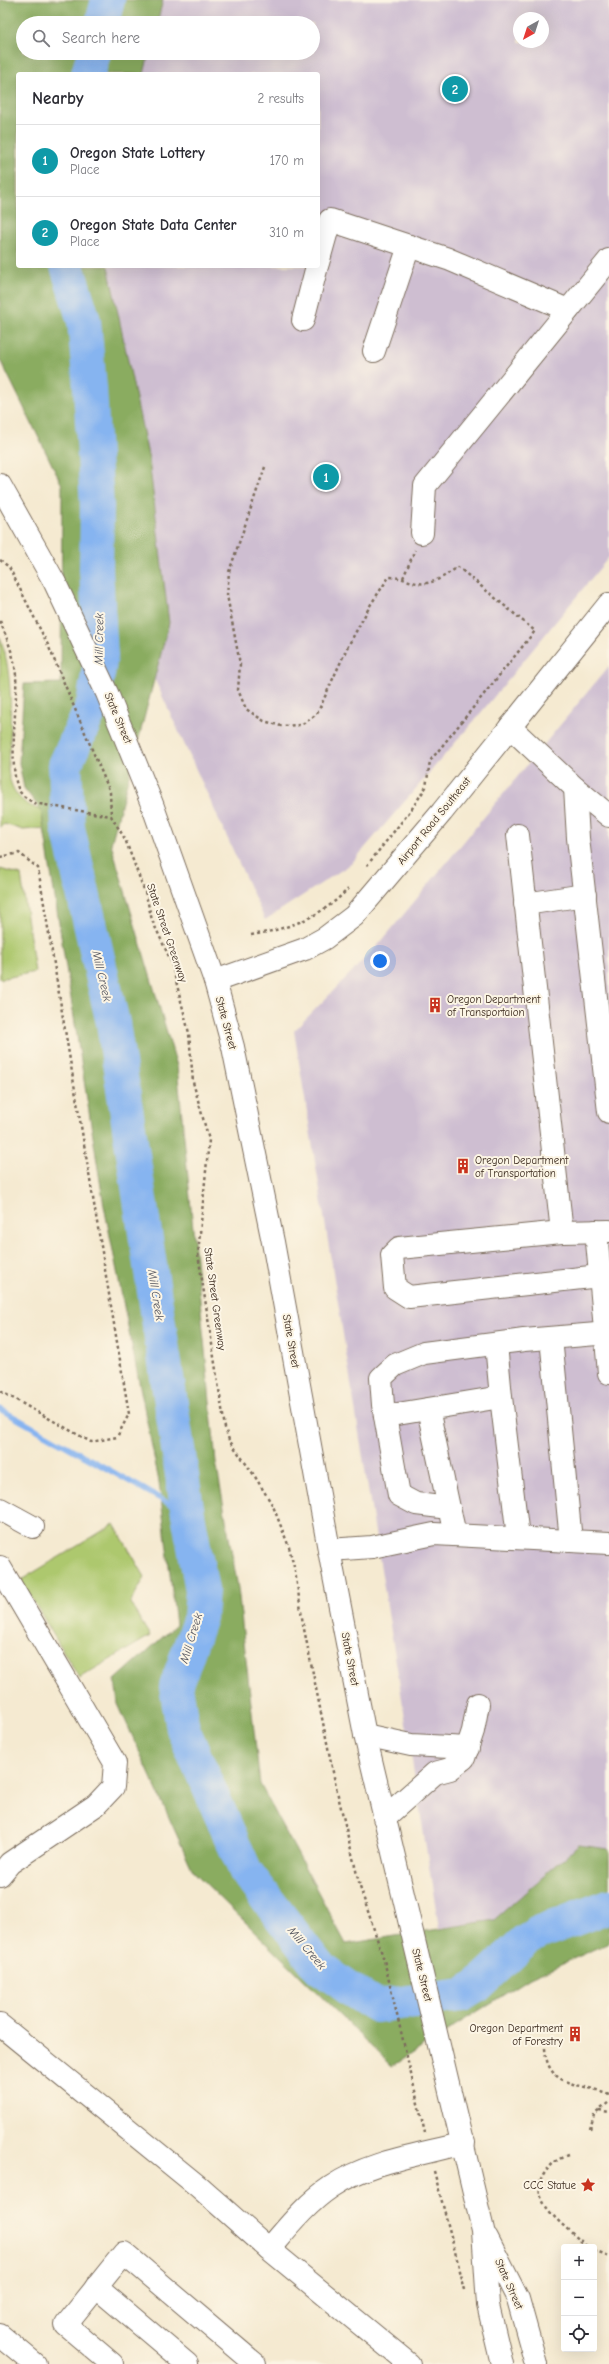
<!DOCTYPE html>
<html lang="en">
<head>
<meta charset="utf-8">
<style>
	body { margin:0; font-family:"Comic Neue",sans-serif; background:#f7f7f7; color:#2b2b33 }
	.controls { position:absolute; right:12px; bottom:12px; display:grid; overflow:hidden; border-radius:4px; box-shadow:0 4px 16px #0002 }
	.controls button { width:36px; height:36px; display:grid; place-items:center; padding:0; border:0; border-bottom:1px solid #e1e1e2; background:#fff; color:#2b2b33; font:20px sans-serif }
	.compass { position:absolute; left:513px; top:12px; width:36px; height:36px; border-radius:50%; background:#fff; box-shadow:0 4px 16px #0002; rotate:219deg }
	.you { position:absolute; left:380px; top:961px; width:14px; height:14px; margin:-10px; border:3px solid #fff; border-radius:50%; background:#1a73e8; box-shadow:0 0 0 6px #1a73e833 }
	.badge { display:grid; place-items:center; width:26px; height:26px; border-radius:50%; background:#0b8043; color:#fff; font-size:13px; font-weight:700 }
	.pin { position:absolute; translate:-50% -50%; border:2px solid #fff; box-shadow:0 1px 4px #0006 }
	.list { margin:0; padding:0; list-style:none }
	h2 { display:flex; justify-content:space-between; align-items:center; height:52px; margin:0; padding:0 16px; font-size:17px }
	h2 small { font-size:13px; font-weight:400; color:#7c7c81 }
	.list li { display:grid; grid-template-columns:26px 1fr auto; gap:12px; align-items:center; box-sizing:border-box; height:72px; padding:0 16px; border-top:1px solid #e1e1e2 }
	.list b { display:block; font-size:15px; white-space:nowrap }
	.list p { margin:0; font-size:13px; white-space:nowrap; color:#7c7c81 }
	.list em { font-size:13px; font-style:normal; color:#7c7c81 }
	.icon { flex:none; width:22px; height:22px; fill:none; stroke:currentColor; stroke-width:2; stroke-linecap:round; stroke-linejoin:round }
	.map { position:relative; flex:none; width:609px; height:2364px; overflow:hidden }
	.search { position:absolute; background:#fff; box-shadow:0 4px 16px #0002; left:16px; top:16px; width:304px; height:44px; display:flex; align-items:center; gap:10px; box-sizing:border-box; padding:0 14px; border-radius:22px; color:#7c7c81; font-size:15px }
	.panel { position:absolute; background:#fff; box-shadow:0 4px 16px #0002; left:16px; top:72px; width:304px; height:196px; border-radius:4px }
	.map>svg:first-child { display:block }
	.industrial { fill:#cebed1; fill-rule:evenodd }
	.green { fill:#adc86e; stroke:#747946 }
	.forest { fill:#8aac61; stroke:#626b40 }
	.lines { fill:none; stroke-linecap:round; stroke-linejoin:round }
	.stream { stroke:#86b4f0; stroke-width:5.5 }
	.river { stroke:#86b4f0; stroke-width:34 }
	.minor-casing { stroke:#7c6d5d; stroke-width:24 }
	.major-casing { stroke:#7c6d5d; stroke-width:24 }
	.path { stroke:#7c6d5d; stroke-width:2.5; stroke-dasharray:3 3; stroke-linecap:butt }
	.minor { stroke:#fff; stroke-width:22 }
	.major { stroke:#fff; stroke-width:22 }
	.labels { text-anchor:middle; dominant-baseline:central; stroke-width:4; stroke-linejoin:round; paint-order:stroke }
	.street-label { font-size:11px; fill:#3b2a1e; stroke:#fcf5e5 }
	.poi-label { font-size:11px; fill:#3b2a1e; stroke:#fcf5e5; text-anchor:start }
	.water-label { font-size:12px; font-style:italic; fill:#52535d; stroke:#fcf5e5 }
</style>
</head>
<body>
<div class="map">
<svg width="609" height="2364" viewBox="0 0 609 2364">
	<rect width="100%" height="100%" fill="#fcf5e5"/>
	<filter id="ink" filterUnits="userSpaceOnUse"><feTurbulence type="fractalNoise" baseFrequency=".025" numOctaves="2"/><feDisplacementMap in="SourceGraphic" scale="8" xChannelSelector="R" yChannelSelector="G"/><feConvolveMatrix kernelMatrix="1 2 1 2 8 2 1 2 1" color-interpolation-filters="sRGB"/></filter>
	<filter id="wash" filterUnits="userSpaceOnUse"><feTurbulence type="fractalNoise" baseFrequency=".012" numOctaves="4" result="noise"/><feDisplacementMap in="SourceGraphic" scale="16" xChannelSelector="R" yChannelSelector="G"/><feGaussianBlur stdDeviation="0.9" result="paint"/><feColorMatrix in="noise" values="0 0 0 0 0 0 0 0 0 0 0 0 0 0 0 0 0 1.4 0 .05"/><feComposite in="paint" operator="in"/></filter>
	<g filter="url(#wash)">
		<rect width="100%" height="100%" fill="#f5ead1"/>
		<g class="industrial">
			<path d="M163,0H609V557L479,715L351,864L265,920L154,678L169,623L149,460L108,266H318V74H144L149,53H313V23H157ZM519,18H543V42H519Z"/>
			<polygon points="609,666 609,1849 579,1845 494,1920 439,1928 294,1031 380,943"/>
		</g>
		<g class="green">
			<path d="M0,637C12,671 11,705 10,741C9,752 6,769 10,780C15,797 25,805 41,810L45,828L23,830L4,824L0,828Z"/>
			<polygon points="0,869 21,875 35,972 0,979"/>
			<polygon points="114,1524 145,1577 130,1603 150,1636 79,1678 21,1580"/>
		</g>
		<polygon class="forest" points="0,0 163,0 157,23 23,23 23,53 149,53 144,74 18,74 18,266 108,266 149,460 169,623 111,844 177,1066 216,1462 238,1588 260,1784 346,1944 494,1920 579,1845 609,1849 609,1943 530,1978 392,2066 193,1871 118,1704 115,1680 176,1625 159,1482 104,1206 41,810 24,788 19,763 24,684 61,683 62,485 0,359"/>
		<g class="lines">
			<polyline class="stream" points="0,1409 188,1514"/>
			<g class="river">
				<polyline points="102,23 108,0"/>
				<polyline points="88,74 94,53"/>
				<polyline points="67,266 84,321 90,388 97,506 96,569 101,656 93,704 65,765 68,828 113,1023 188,1514 202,1590 200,1617 176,1687 183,1729 246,1872 319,1967 351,1990 377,2006 462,1995 477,1986 525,1941 538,1933 609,1906"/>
			</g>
		</g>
	</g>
	<g filter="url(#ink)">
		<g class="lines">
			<g class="minor-casing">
				<g id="minor">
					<polyline points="318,263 330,220 448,259 568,310"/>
					<polyline points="303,320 317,266"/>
					<polyline points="374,351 409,246"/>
					<polyline points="422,533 425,486 609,260"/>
					<polyline points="510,727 575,788 609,816"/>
					<polyline points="575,788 578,838 609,1112"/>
					<polyline points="518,835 562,1232"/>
					<polyline points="525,904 585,895"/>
					<polyline points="596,1231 609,1373"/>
					<polyline points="609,1231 562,1232 399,1248 392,1255 395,1288 409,1297 609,1275"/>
					<polyline points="551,1338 571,1541"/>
					<polyline points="501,1397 518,1537"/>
					<polyline points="428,1409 449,1508"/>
					<polyline points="385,1416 501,1397 496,1344"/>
					<polyline points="0,1509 33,1527"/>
					<polyline points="455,1534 449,1508 416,1504 399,1495 383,1405 381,1378 395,1365 424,1353 524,1340 609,1333"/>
					<polyline points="329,1550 372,1547 434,1534 609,1543"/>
					<polyline points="0,1567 115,1763 113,1787 96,1805 10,1863 0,1875"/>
					<polyline points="365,1735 411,1745 468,1748"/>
					<polyline points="384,1818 435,1773 450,1769 464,1758 473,1731 478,1704"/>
					<path d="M0,2025L199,2187L269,2249C288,2227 307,2203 331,2187C369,2161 420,2155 464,2143"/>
					<polyline points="269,2249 409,2364"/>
					<polyline points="96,2287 187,2364"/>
					<polyline points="0,2335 35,2364"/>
					<polyline points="112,2364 66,2325 124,2253 255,2364"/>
				</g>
			</g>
			<g class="major-casing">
				<g id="major">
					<polyline points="0,485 55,583 107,693 152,804 215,981 233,1047 273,1242 332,1566 365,1735 483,2230 488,2305 502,2364"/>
					<polyline points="215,981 305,949 325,938 354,916 442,812 609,604"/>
					<polyline points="487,2238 518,2299 536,2364"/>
				</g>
			</g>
			<g class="path">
				<path d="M265,467L229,572L227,595L240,664L238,690L246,709L264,721L281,726L301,725L317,714L347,648L371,604L389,577C400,577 407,581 417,583C432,586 446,575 458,567L535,631L430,761L426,787L411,810L365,868"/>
				<polyline points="0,560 9,567 48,645 110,792 111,816"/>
				<polyline points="403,578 415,550"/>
				<path d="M0,621C7,639 15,657 16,676C18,703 7,772 20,792C24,797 29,800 34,803L111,816L125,839L146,895L152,920L171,961L189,1033L193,1082L209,1140L198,1254L225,1428L229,1440L254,1475L273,1506L289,1547L295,1571L303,1624L336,1787L360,1887L384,1960L425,2133"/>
				<polyline points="0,857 19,853 38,868 129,1414 117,1437 91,1442 0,1391"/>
				<path d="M251,935C289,929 321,917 348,889"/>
				<path d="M545,2048C547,2089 580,2082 609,2094"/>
				<polyline points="599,2111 609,2113"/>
				<polyline points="590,2129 594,2115 609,2102"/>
				<path d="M568,2155C557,2159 550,2165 544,2174C525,2202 570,2229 587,2247"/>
				<polyline points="434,2171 465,2290"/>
				<polyline points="594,2251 609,2257"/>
			</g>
			<use href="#minor" class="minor"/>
			<use href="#major" class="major"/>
		</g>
	</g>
	<defs>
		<g id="building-bare" transform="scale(1.2)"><path d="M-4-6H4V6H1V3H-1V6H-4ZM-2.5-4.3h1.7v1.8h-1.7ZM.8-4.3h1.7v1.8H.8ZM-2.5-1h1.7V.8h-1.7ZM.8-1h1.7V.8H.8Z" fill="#c8321e" stroke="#fcf5e5" stroke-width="2.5" paint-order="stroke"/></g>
		<g id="sight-bare" transform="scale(1.2)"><path d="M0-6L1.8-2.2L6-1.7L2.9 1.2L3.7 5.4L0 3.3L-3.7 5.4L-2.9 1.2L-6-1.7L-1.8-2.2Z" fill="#c8321e" stroke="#fcf5e5" stroke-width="2.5" paint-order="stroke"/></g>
	</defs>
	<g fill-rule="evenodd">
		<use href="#building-bare" x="435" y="1005"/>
		<use href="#building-bare" x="463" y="1166"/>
		<use href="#building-bare" x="575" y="2034"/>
		<use href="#sight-bare" x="588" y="2185"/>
	</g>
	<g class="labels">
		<g class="street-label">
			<text transform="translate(118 718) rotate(67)">State Street</text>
			<text transform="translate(434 821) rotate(-51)">Airport Road Southeast</text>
			<text transform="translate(167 933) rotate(71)">State Street Greenway</text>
			<text transform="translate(226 1023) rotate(75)">State Street</text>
			<text transform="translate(215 1299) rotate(82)">State Street Greenway</text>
			<text transform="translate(291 1341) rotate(80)">State Street</text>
			<text transform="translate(350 1659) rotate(79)">State Street</text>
			<text transform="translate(422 1975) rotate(76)">State Street</text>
			<text transform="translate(509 2284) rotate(66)">State Street</text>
		</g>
		<g class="poi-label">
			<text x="447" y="999">Oregon Department<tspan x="447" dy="13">of Transportaion</tspan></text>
			<text x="475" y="1160">Oregon Department<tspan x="475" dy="13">of Transportation</tspan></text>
			<text x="563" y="2028" text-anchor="end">Oregon Department<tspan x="563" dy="13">of Forestry</tspan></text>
			<text x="576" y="2185" text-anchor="end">CCC Statue</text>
		</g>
		<g class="water-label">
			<text transform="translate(99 639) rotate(-89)">Mill Creek</text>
			<text transform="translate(102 976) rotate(77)">Mill Creek</text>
			<text transform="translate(156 1295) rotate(81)">Mill Creek</text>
			<text transform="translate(191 1638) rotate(-73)">Mill Creek</text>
			<text transform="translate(307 1948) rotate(50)">Mill Creek</text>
		</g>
	</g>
</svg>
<div class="controls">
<button>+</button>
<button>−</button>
<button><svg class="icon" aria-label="locate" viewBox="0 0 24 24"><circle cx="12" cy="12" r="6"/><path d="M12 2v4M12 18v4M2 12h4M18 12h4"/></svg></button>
</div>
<svg class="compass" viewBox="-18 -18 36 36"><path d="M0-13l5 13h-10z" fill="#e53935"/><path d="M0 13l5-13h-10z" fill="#7c7c81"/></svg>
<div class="you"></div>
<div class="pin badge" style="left:326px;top:477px;background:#0f9aa8">1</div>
<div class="pin badge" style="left:455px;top:89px;background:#0f9aa8">2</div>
<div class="search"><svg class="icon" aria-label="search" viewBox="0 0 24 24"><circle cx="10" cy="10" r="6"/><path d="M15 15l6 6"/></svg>Search here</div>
<section class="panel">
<h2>Nearby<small>2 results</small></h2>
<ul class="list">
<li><span class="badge" style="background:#0f9aa8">1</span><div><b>Oregon State Lottery</b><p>Place</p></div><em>170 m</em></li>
<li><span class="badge" style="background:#0f9aa8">2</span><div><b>Oregon State Data Center</b><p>Place</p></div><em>310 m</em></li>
</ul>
</section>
</div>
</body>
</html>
